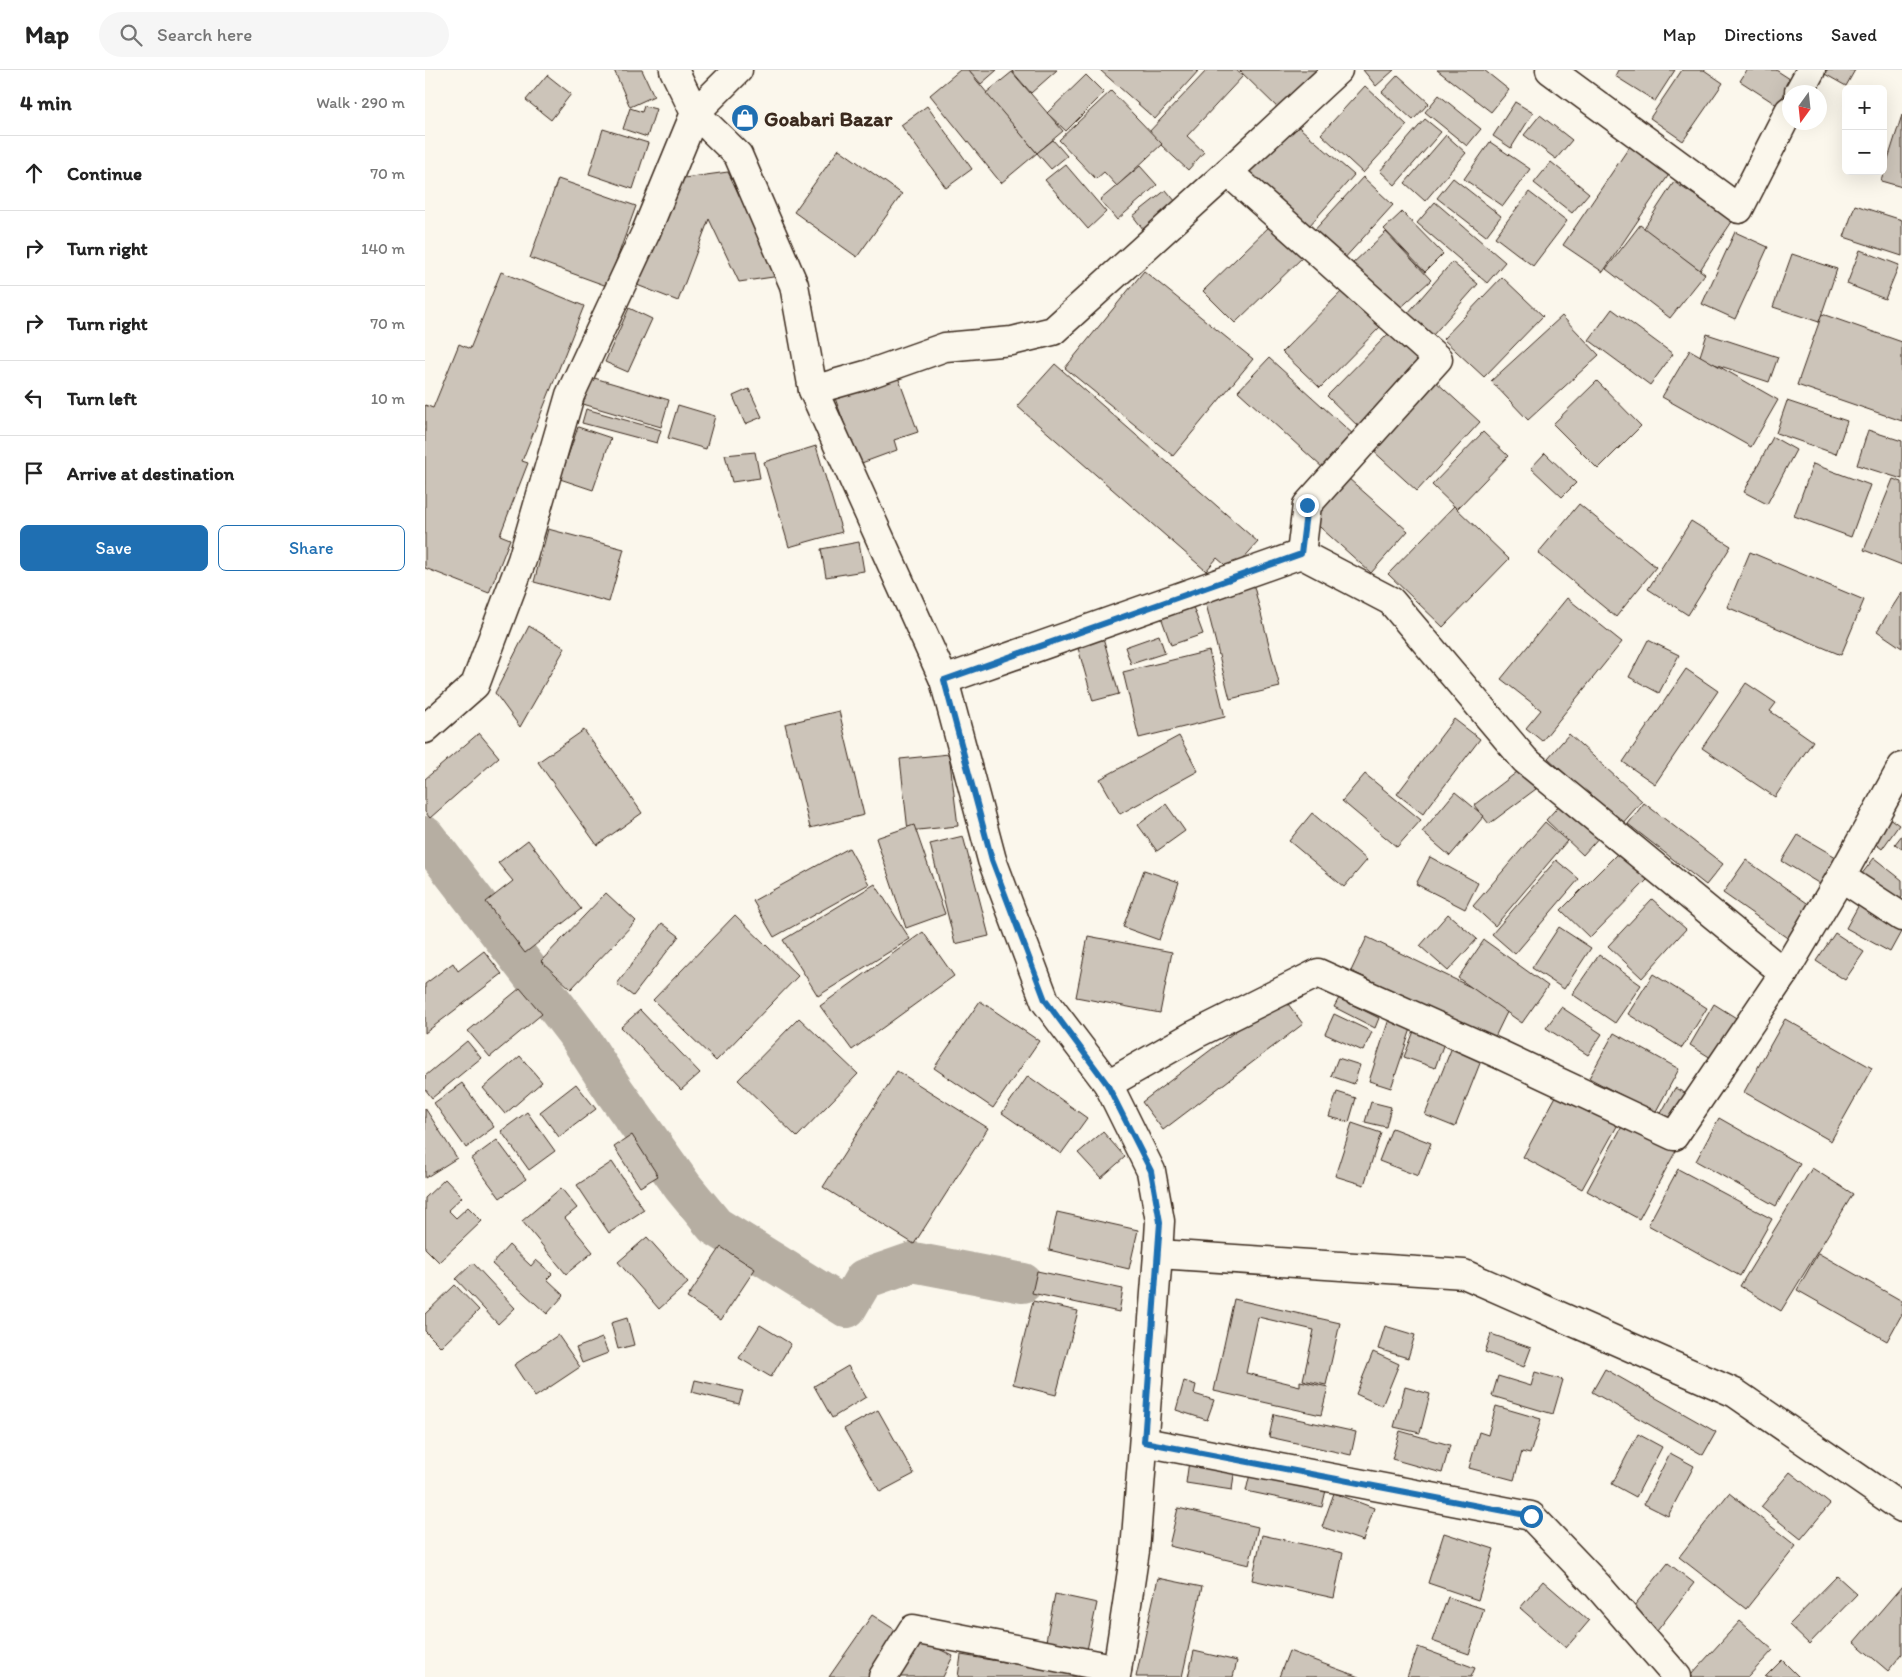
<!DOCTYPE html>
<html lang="en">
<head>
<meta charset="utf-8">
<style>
	body { margin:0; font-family:Itim,sans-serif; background:#f6f6f6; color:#222 }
	.controls { position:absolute; right:15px; top:15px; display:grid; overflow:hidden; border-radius:8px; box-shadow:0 5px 20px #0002 }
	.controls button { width:45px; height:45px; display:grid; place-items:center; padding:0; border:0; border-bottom:1px solid #e0e0e0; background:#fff; color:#222; font:25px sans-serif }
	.compass { position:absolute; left:1357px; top:15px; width:45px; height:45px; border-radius:50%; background:#fff; box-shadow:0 5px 20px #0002; rotate:195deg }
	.stop { position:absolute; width:15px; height:15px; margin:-11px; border:4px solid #1f6fb2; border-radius:50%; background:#fff }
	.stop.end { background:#1f6fb2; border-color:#fff; box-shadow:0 1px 5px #0008 }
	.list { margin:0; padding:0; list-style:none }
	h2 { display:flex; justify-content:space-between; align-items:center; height:65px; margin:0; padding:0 20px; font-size:21px }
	h2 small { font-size:16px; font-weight:400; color:#767676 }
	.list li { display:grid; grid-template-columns:32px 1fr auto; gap:15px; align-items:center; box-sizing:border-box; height:75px; padding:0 20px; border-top:1px solid #e0e0e0 }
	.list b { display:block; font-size:19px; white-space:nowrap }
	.list em { font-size:16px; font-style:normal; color:#767676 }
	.actions { display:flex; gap:10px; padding:15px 20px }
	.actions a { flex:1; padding:11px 0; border:1px solid #1f6fb2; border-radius:8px; text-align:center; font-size:18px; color:#1f6fb2 }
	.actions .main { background:#1f6fb2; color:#fff }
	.icon { flex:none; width:28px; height:28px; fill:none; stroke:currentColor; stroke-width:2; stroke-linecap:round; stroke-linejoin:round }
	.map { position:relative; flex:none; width:1477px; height:1607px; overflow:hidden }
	header { display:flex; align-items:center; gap:30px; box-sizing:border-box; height:70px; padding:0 25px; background:#fff; border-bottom:1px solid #e0e0e0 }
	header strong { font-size:24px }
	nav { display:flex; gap:28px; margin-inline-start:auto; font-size:18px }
	.search { width:350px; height:45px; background:#f6f6f6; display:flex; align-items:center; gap:12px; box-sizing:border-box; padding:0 18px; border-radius:28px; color:#767676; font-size:19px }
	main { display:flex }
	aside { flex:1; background:#fff }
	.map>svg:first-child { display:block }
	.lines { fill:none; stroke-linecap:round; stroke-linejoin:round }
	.canal { stroke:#b6aea2; stroke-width:40 }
	.building { fill:#ccc4b9; stroke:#3b2a1e }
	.street-casing { stroke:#3b2a1e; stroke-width:31 }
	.street { stroke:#fbf7ec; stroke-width:28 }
	.route { stroke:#1f6fb2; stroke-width:6 }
	.labels { text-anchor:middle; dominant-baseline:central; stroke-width:4; stroke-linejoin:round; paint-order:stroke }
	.poi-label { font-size:21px; font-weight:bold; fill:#3b2a1e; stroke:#fbf7ec; text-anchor:start }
</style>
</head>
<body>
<header>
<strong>Map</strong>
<div class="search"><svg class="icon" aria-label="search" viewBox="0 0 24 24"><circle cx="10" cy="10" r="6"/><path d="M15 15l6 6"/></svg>Search here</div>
<nav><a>Map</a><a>Directions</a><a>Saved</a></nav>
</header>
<main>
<aside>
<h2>4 min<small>Walk · 290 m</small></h2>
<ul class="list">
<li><svg class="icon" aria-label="ahead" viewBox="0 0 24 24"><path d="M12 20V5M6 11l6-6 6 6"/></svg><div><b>Continue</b></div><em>70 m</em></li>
<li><svg class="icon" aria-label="right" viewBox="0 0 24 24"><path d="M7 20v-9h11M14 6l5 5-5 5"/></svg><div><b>Turn right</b></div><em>140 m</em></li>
<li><svg class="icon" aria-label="right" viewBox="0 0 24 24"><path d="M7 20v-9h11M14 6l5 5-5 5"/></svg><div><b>Turn right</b></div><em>70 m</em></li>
<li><svg class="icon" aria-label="left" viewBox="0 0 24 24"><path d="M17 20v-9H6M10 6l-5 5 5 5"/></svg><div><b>Turn left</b></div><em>10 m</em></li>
<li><svg class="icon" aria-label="arrive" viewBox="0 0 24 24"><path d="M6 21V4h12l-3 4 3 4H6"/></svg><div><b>Arrive at destination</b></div></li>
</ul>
<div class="actions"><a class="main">Save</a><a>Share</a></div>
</aside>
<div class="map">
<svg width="1477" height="1607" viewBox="0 0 1477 1607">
	<rect width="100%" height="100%" fill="#fbf7ec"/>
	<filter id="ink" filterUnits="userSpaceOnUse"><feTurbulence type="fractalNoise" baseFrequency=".02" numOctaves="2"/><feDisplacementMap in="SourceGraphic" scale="10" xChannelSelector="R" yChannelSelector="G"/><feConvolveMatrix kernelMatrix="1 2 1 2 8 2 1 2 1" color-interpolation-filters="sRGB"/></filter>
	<g filter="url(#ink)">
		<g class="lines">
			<polyline class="canal" points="0,766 153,965 190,1022 258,1117 290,1156 422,1238 439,1209 488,1192 598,1213"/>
		</g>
		<g class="building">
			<polygon points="189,0 217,0 229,26 205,37"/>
			<polygon points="535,0 543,0 612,83 576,113 505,25"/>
			<polygon points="544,0 572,0 556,14"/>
			<polygon points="586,0 632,0 606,23"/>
			<polygon points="675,0 774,0 730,49"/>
			<polygon points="782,0 811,0 818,6 762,66 779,82 763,100 723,63"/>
			<polygon points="814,0 902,0 858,43"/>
			<polygon points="938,0 969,0 951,16"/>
			<polygon points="1012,0 1059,0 1084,20 1066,42"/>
			<polygon points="1193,0 1250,0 1230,31 1190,6"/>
			<polygon points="1257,0 1279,0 1298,13 1258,71 1225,48"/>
			<polygon points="1322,0 1351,0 1368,11 1352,35 1315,11"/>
			<polygon points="1399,0 1430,0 1421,16 1398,3"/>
			<polygon points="587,2 638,61 612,83 561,23"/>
			<polygon points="122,5 146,24 126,50 101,30"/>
			<polygon points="661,5 679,23 641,61 622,43"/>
			<polygon points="973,5 1004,33 988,50 957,22"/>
			<polygon points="940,16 982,55 938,103 896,64"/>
			<polygon points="686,21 737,74 692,116 679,102 671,109 634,70"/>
			<polygon points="1014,25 1056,59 1042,76 1000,42"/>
			<polygon points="1090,32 1108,43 1086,78 1068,66"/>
			<polygon points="219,36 231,39 222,67 198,59 205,38 217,42"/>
			<polygon points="502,36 547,99 521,118 476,55"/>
			<polygon points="1115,45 1147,70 1131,89 1099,65"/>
			<polygon points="1477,45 1477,117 1456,111"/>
			<polygon points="1000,49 1016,62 970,115 955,101"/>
			<polygon points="868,52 929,105 877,164 816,110"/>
			<polygon points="178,59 223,73 208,119 164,104"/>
			<polygon points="1021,65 1041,83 1000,131 980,113"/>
			<polygon points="628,70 642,86 626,99 612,83"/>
			<polygon points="1065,72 1105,99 1078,136 1039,109"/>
			<polygon points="1205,76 1245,103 1178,202 1138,175"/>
			<polygon points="414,79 477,124 432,187 369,142"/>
			<polygon points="1126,92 1164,123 1147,143 1109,113"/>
			<polygon points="640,94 681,142 663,159 620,110"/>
			<polygon points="715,96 732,115 692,150 675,130"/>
			<polygon points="303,102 355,206 314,212 284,149 253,231 212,215 259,108"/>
			<polygon points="938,107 968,135 917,191 886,164"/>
			<polygon points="1028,108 1076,146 1061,166 1012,128"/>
			<polygon points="133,109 211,136 182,216 105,188"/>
			<polygon points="1249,112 1308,150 1275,200 1217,161"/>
			<polygon points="741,120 751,132 718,159 708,146"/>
			<polygon points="1104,122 1142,151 1108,196 1070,167"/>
			<polygon points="1010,132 1080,192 1062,213 992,153"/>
			<polygon points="1430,135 1477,150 1477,186 1419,167"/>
			<polygon points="977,142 1018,184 1000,202 959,159"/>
			<polygon points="849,152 881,184 810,253 778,221"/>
			<polygon points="1215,155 1280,204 1245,248 1181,199"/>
			<polygon points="961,162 1006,210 970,243 926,195"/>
			<polygon points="1310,162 1343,177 1310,249 1277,234"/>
			<polygon points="1435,180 1474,195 1460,229 1422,214"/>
			<polygon points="1367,184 1412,199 1394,252 1348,237"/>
			<polygon points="1027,192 1053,214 1008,265 983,243"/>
			<polygon points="719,201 828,289 748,386 640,298"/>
			<polygon points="76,202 159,236 97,391 103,393 75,465 85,469 64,523 0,498 0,335 8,338 34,274 45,279"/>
			<polygon points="1077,207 1118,246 1059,307 1018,269"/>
			<polygon points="924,214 961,251 895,318 857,282"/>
			<polygon points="204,238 227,249 203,302 180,292"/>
			<polygon points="1187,239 1248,284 1225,315 1164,270"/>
			<polygon points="1397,244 1477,272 1477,351 1372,315"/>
			<polygon points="1137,246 1174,285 1103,350 1066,311"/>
			<polygon points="969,258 1005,293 938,361 902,326"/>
			<polygon points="1282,264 1353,287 1344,312 1274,289"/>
			<polygon points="1265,280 1353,330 1326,377 1237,327"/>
			<polygon points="844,288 940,375 909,408 813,321"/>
			<polygon points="630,294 833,472 807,501 792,488 781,501 592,336"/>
			<polygon points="166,307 244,330 236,357 158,334"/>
			<polygon points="473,307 493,362 469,370 472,380 434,394 407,320"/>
			<polygon points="1008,309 1055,352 992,421 945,378"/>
			<polygon points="1172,311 1216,356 1173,399 1128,354"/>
			<polygon points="324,319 337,347 320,354 308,326"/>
			<polygon points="1362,331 1422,351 1411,384 1351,363"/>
			<polygon points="253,335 290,346 281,379 243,368"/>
			<polygon points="161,339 236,360 232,373 157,353"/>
			<polygon points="153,357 186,368 168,420 135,409"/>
			<polygon points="1443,360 1477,371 1477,409 1432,395"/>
			<polygon points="1058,362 1083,386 1032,439 1007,415"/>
			<polygon points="1348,367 1371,380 1342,434 1319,422"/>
			<polygon points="391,376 417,462 364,477 339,392"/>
			<polygon points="330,382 335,408 307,412 300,385"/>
			<polygon points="1120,383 1151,413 1137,427 1106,398"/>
			<polygon points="1388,394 1445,415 1426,467 1369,446"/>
			<polygon points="923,408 983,461 946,503 886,449"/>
			<polygon points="1468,409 1477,412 1477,495 1439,480"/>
			<polygon points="1154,434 1231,497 1191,547 1113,483"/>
			<polygon points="1029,436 1084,489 1018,557 963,504"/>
			<polygon points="1266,451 1306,476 1263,545 1223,519"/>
			<polygon points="123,459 199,479 184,532 109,512"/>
			<polygon points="434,472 439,501 401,507 396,479"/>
			<polygon points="1325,482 1439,530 1416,585 1302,537"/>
			<polygon points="828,513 855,617 805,629 779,526"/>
			<polygon points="1477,522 1477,578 1452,561"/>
			<polygon points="1142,528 1197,572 1117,671 1101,658 1116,640 1076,609"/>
			<polygon points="767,534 778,564 746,575 735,544"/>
			<polygon points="104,556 140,578 95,657 70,623"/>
			<polygon points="677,564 694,624 668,631 651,571"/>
			<polygon points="734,565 740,583 706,594 700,577"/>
			<polygon points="1223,570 1254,585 1234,623 1204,607"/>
			<polygon points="784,581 800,647 714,668 698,602"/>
			<polygon points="1261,599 1293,621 1230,714 1198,692"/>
			<polygon points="1321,613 1351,633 1345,641 1388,671 1350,727 1277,678"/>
			<polygon points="414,641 439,745 385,758 360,654"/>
			<polygon points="1029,649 1055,669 998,744 972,724"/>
			<polygon points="159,660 217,743 172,775 113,692"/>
			<polygon points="54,663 74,687 5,748 0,742 0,709"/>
			<polygon points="1144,664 1217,731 1196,755 1123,688"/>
			<polygon points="754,666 773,701 695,744 675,709"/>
			<polygon points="524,684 533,756 483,761 475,689"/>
			<polygon points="1096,699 1111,719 1064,754 1049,735"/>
			<polygon points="940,704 996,750 972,777 917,731"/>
			<polygon points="1030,722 1059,746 1025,786 997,762"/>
			<polygon points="1138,731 1176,765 1158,785 1121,750"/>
			<polygon points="1219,733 1298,794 1281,815 1203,754"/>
			<polygon points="741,734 760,761 732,781 713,755"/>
			<polygon points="887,743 942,790 919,817 864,771"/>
			<polygon points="1460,745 1474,755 1457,779 1443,768"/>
			<polygon points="1120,752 1142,771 1070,856 1048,836"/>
			<polygon points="489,755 520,844 481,858 451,768"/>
			<polygon points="1373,765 1411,787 1395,814 1357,791"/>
			<polygon points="1477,765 1477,779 1470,774"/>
			<polygon points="538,766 564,866 530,874 505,774"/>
			<polygon points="103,770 156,839 100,883 61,832 88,811 73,793"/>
			<polygon points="424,778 444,814 349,867 328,831"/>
			<polygon points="1195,781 1223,809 1165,868 1136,840"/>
			<polygon points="1005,787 1053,813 1040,839 991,814"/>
			<polygon points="1449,788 1477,810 1477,827 1470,837 1433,809"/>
			<polygon points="1131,790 1154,809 1090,884 1067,864"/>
			<polygon points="1321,790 1392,840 1368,872 1298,823"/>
			<polygon points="719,800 754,812 734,870 698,857"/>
			<polygon points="450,814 485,869 393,926 358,870"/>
			<polygon points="181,823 211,851 146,919 116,891"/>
			<polygon points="1227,829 1261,859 1217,908 1183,876"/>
			<polygon points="1436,831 1477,860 1465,882 1421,858"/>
			<polygon points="1023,844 1052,869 1023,901 995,876"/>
			<polygon points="310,845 373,906 291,991 228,930"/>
			<polygon points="237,853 254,866 208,926 192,914"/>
			<polygon points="1134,857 1166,878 1139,919 1107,898"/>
			<polygon points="498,862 529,906 427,980 395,936"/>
			<polygon points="1410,863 1439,882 1420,910 1391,891"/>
			<polygon points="663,866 747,882 735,943 651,927"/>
			<polygon points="942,867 1085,936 1069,969 926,901"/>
			<polygon points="1059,870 1123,916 1097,953 1033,908"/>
			<polygon points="59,881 77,904 0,963 0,914 28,893 33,901"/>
			<polygon points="1174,885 1216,915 1190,953 1147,924"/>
			<polygon points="1228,904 1282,938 1257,978 1203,944"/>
			<polygon points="95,918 117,944 65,987 43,961"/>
			<polygon points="857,926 878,954 738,1060 717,1032"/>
			<polygon points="914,928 954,948 950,958 909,937"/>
			<polygon points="555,931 614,971 568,1038 509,998"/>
			<polygon points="1289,934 1316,951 1291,991 1265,975"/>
			<polygon points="1136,937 1177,964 1163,985 1121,958"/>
			<polygon points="215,940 275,1003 256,1020 196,957"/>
			<polygon points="909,944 947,962 938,981 900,964"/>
			<polygon points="965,946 988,953 966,1018 944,1011"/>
			<polygon points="374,948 433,1004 372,1067 313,1010"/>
			<polygon points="1360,949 1447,998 1406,1071 1319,1022"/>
			<polygon points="989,961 1019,973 1010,998 979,987"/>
			<polygon points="1189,963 1254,999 1230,1043 1164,1008"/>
			<polygon points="42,971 56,988 7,1028 0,1019 0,1006"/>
			<polygon points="1029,972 1059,983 1030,1057 1000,1045"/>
			<polygon points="95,986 117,1012 80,1044 58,1018"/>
			<polygon points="913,988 935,995 929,1014 906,1006"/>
			<polygon points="472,1001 563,1058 489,1174 398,1117"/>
			<polygon points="603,1006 662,1048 636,1084 577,1043"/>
			<polygon points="37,1013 69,1057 41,1078 9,1033"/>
			<polygon points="151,1014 171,1039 134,1067 115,1042"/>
			<polygon points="1136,1017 1196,1049 1157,1119 1098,1087"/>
			<polygon points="1250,1018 1264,1025 1248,1055 1234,1047"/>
			<polygon points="912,1022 931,1028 924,1052 904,1047"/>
			<polygon points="946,1032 966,1037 961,1057 940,1052"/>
			<polygon points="0,1038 32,1088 0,1108"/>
			<polygon points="102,1042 130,1081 104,1100 76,1061"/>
			<polygon points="1294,1048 1375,1094 1351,1136 1271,1091"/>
			<polygon points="1201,1049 1253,1077 1214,1149 1162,1121"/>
			<polygon points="927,1053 956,1063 939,1115 910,1106"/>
			<polygon points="967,1058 1006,1073 993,1106 954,1091"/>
			<polygon points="678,1062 700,1087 676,1108 653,1083"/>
			<polygon points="207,1065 233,1106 215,1117 189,1077"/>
			<polygon points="72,1070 101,1109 75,1128 46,1089"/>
			<polygon points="187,1092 219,1140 184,1163 152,1115"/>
			<polygon points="1387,1098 1428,1124 1356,1241 1315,1216"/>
			<polygon points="1253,1099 1347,1149 1315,1206 1223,1155"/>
			<polygon points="20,1109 37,1127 23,1140 31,1148 43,1137 57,1151 14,1192 0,1178 0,1128"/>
			<polygon points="136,1118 152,1138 140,1148 168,1182 141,1204 97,1151"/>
			<polygon points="632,1142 713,1160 704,1199 624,1180"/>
			<polygon points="222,1167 263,1213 234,1239 193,1192"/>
			<polygon points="84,1175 106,1196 111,1190 127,1204 122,1209 139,1225 122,1244 67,1194"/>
			<polygon points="296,1177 330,1199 296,1250 262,1228"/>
			<polygon points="1393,1183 1477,1231 1477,1244 1462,1271 1372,1220"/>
			<polygon points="48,1193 90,1238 73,1254 31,1209"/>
			<polygon points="612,1201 698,1219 694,1242 607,1223"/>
			<polygon points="30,1215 54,1240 16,1277 0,1261 0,1244"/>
			<polygon points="809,1229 915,1253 901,1315 878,1310 889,1260 833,1247 821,1303 875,1316 875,1311 903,1317 896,1345 789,1321"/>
			<polygon points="608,1231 653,1241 631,1325 588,1314"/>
			<polygon points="202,1248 209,1275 193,1279 186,1253"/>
			<polygon points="335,1255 366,1274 346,1307 314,1288"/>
			<polygon points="960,1256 990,1265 983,1288 953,1279"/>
			<polygon points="1066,1264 1106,1278 1099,1297 1060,1282"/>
			<polygon points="133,1265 155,1297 110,1327 89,1295"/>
			<polygon points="177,1268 183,1283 157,1293 151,1278"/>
			<polygon points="948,1282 974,1294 957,1336 931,1324"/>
			<polygon points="423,1296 441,1327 407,1348 389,1316"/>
			<polygon points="1180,1299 1291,1362 1278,1385 1167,1322"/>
			<polygon points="1110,1302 1138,1310 1128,1344 1067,1326 1073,1306 1106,1316"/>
			<polygon points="270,1310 318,1321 314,1334 267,1322"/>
			<polygon points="759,1311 771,1315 769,1324 789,1330 782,1350 751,1340"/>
			<polygon points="980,1317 1005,1324 995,1363 969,1357"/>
			<polygon points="1071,1336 1116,1349 1105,1384 1097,1382 1089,1410 1044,1398 1054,1362 1063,1365"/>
			<polygon points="453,1340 489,1404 455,1422 419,1359"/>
			<polygon points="849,1344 931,1362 926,1385 844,1367"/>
			<polygon points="975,1361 1025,1375 1017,1403 967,1389"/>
			<polygon points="1213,1364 1237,1377 1211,1427 1187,1414"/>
			<polygon points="1245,1383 1269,1396 1243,1446 1219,1434"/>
			<polygon points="764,1391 810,1397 807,1420 761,1413"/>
			<polygon points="826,1400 902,1416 897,1437 821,1421"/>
			<polygon points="1365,1402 1405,1434 1376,1469 1336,1437"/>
			<polygon points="909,1423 949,1438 938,1471 897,1457"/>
			<polygon points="1304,1423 1371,1476 1321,1539 1254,1487"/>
			<polygon points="753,1438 833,1457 824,1495 744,1476"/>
			<polygon points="1019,1463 1069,1479 1053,1530 1003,1513"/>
			<polygon points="837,1465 918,1483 909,1528 827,1510"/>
			<polygon points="1243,1493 1269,1513 1232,1561 1205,1541"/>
			<polygon points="1412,1506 1432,1524 1384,1574 1364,1555"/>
			<polygon points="733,1508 777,1517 757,1607 711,1607"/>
			<polygon points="1118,1511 1164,1551 1141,1578 1095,1538"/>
			<polygon points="1477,1516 1477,1584 1463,1601 1429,1572"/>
			<polygon points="630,1524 672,1533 662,1580 621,1571"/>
			<polygon points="1023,1527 1059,1539 1044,1584 1007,1571"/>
			<polygon points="447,1545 475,1563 444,1607 404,1607"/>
			<polygon points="1315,1551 1348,1580 1323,1607 1266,1607 1265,1606"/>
			<polygon points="490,1567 528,1586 518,1607 470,1607"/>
			<polygon points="993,1577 1050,1598 1046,1607 982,1607"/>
			<polygon points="769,1581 812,1591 808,1607 763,1607"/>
			<polygon points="864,1581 934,1607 854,1607"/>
			<polygon points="536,1585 670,1607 533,1607"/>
			<polygon points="1357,1590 1374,1607 1340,1607"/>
		</g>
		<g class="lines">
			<g class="street-casing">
				<g id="street">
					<polyline points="313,0 270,43 313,85 369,215 388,320 519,610 567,790 620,931 683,1014 726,1101 735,1151 733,1184 710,1481 691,1607"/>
					<polyline points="1125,0 1314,139 1364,41"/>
					<polyline points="1374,22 1386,0"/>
					<polyline points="803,102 1013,289 882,435 876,484"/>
					<polyline points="388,320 441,305 520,277 587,271 628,261 803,102 913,0"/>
					<polyline points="519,610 876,484 966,531 1100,690 1359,903 1416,807 1477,697"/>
					<polyline points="0,659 50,615 97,490 145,325 221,162 270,43 249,0"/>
					<polyline points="1416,807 1477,847"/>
					<polyline points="683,1014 769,965 893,903 1074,984 1249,1066 1359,903"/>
					<polyline points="733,1184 1039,1204 1310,1323 1477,1438"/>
					<polyline points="719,1372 1106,1446 1173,1516 1252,1607"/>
					<polyline points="458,1607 488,1559 692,1599"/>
				</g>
			</g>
			<use href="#street" class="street"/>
		</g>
	</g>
	<g class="lines" filter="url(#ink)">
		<polyline class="route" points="882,435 876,484 519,610 567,790 620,930 682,1014 726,1101 735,1152 719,1372 1106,1446"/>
	</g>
	<defs>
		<g id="shop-disc" transform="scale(1.4375)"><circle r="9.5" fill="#1f6fb2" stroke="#fbf7ec"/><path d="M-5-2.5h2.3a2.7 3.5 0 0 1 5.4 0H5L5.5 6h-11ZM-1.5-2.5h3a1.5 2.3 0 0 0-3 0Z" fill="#fff"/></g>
	</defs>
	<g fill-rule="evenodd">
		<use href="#shop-disc" x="320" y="48"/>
	</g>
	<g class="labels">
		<g class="poi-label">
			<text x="339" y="48">Goabari Bazar</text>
		</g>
	</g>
</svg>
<div class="controls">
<button>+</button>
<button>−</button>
</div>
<svg class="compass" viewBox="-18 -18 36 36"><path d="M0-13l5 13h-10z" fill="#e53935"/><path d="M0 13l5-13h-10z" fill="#767676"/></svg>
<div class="stop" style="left:1106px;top:1446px"></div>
<div class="stop end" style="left:882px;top:435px"></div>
</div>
</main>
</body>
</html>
